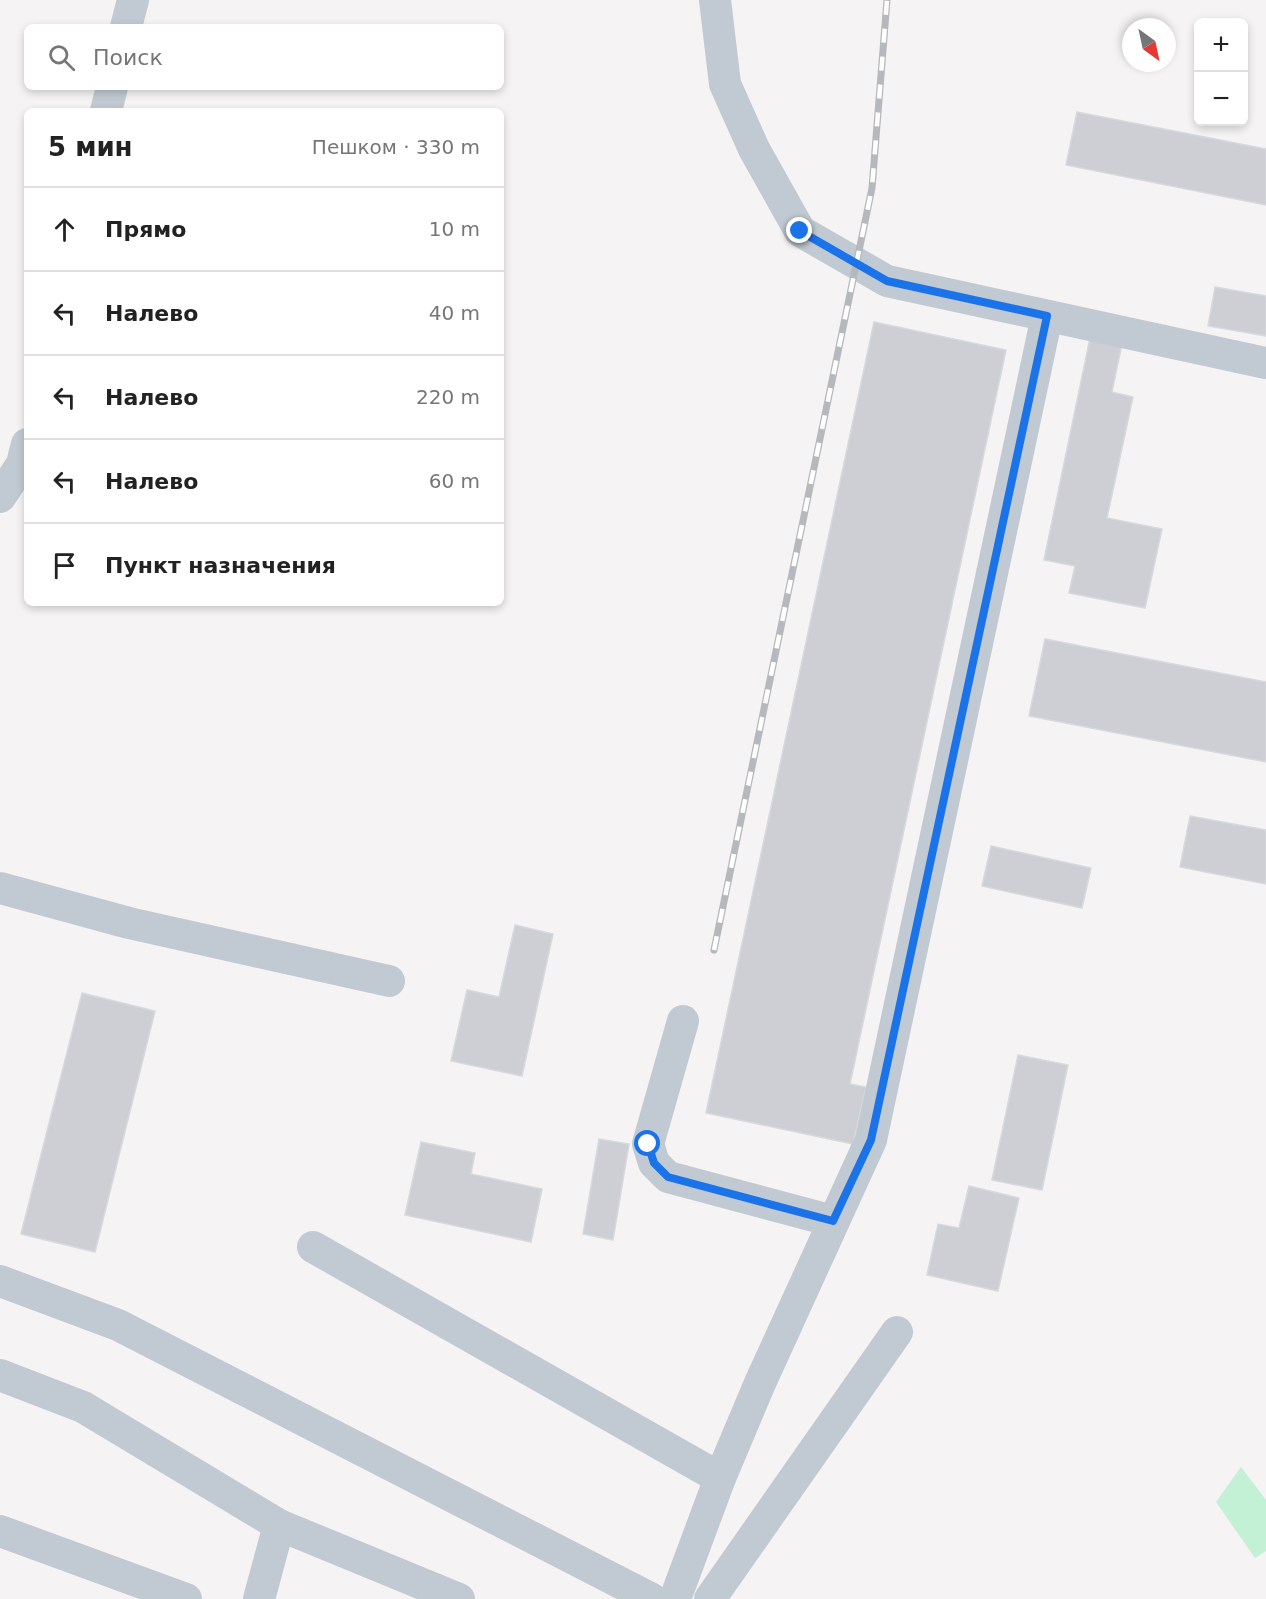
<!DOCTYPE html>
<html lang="ru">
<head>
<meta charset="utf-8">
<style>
	body { margin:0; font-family:"DejaVu Sans",sans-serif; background:#f6f6f6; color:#222 }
	.controls { position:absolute; right:18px; top:18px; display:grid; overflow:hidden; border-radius:9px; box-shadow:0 3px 9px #0003 }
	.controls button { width:54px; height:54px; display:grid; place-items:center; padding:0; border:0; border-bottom:2px solid #e0e0e0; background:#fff; color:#222; font:30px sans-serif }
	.compass { position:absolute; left:1122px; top:18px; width:54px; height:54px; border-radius:50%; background:#fff; box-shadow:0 3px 9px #0003; rotate:147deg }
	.stop { position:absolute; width:18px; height:18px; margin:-14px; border:4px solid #1a73e8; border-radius:50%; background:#fff }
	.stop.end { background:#1a73e8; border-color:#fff; box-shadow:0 2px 6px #0008 }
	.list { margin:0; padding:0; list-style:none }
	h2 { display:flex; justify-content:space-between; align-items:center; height:78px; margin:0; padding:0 24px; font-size:26px }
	h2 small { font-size:20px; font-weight:400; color:#767676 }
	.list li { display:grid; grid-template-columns:39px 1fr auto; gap:18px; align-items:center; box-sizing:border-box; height:84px; padding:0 24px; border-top:2px solid #e0e0e0 }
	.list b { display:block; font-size:22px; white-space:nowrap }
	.list em { font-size:20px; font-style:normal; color:#767676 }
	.icon { flex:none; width:33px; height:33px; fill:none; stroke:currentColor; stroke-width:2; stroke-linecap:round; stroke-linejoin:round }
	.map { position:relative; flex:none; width:1266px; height:1599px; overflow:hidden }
	.search { position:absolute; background:#fff; box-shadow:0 3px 9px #0003; left:24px; top:24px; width:480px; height:66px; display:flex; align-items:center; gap:15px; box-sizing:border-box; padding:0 21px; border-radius:9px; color:#767676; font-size:22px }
	.panel { position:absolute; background:#fff; box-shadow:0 3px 9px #0003; left:24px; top:108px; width:480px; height:498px; border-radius:9px }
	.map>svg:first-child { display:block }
	.green { fill:#c3f1d5 }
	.building { fill:#cdcfd5; stroke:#d7d9de; stroke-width:1.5 }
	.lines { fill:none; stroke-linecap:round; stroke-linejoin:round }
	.minor { stroke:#c1cad2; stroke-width:32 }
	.rail-casing { stroke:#b5b8bd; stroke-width:7 }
	.rail { stroke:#fff; stroke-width:4.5; stroke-dasharray:14; stroke-linecap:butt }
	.route { stroke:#1a73e8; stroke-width:8 }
</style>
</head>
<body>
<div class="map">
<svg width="1266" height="1599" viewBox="0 0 1266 1599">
	<rect width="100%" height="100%" fill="#f5f3f3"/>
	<polygon class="green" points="1241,1467 1266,1500 1266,1551 1255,1558 1216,1502"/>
	<g class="building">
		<polygon points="1077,112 1266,149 1266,205 1066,165"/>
		<polygon points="1215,287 1266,296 1266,336 1208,326"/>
		<polygon points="874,322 1006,350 850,1084 866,1087 853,1144 706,1113"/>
		<polygon points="1091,333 1123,339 1112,392 1133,397 1107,518 1162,529 1145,608 1069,593 1075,566 1044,560"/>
		<polygon points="1045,639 1266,682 1266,762 1029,716"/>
		<polygon points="1190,816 1266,830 1266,884 1180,867"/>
		<polygon points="991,846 1091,868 1082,908 982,886"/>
		<polygon points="515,925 553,934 522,1076 451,1061 467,990 499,997"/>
		<polygon points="82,993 155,1011 95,1252 21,1234"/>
		<polygon points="1018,1055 1068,1065 1042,1190 992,1180"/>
		<polygon points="599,1139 629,1144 613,1240 583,1234"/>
		<polygon points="421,1142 475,1153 471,1174 542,1189 531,1242 405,1215"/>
		<polygon points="969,1186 1019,1198 998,1291 927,1275 938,1224 959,1228"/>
	</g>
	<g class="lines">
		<g class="minor">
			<polyline points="715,0 725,84 754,149 800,231 887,281 1266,363"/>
			<polyline points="126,27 133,0"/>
			<polyline points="106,111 112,87"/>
			<polyline points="0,497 22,464 27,444"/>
			<polyline points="0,888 129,923 389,981"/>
			<polyline points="683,1021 648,1144 654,1163 668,1177 833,1221"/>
			<polyline points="313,1247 720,1478"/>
			<polyline points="0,1281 118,1325 652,1599"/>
			<polyline points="0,1375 83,1407 279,1525 459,1599"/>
			<polyline points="0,1531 186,1599"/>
			<polyline points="259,1599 279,1525"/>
			<polyline points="675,1599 720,1478 760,1383 871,1140 1047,316"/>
			<polyline points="710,1599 897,1332"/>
		</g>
		<g class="rail-casing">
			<polyline id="rail" points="714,950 872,188 887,0"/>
		</g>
		<use href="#rail" class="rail"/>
	</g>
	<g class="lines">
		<polyline class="route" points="648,1144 654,1163 668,1177 833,1221 871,1140 1047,316 887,281 800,231"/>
	</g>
</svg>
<div class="controls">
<button>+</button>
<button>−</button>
</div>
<svg class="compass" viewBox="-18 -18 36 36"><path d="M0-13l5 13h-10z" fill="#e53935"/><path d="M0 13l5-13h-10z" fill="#767676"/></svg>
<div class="stop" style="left:648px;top:1144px"></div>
<div class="stop end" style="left:800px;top:231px"></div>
<div class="search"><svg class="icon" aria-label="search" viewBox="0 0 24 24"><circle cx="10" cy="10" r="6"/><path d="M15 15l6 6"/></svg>Поиск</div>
<section class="panel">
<h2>5 мин<small>Пешком · 330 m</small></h2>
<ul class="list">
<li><svg class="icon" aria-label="ahead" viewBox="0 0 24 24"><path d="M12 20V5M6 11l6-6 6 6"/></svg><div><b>Прямо</b></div><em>10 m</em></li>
<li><svg class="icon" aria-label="left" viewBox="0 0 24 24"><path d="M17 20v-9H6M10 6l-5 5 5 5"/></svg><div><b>Налево</b></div><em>40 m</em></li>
<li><svg class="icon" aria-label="left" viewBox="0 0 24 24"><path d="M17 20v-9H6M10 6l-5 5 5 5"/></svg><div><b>Налево</b></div><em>220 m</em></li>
<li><svg class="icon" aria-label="left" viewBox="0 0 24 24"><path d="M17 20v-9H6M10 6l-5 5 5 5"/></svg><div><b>Налево</b></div><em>60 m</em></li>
<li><svg class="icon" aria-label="arrive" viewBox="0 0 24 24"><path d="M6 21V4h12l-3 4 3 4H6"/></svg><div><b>Пункт назначения</b></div></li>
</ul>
</section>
</div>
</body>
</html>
